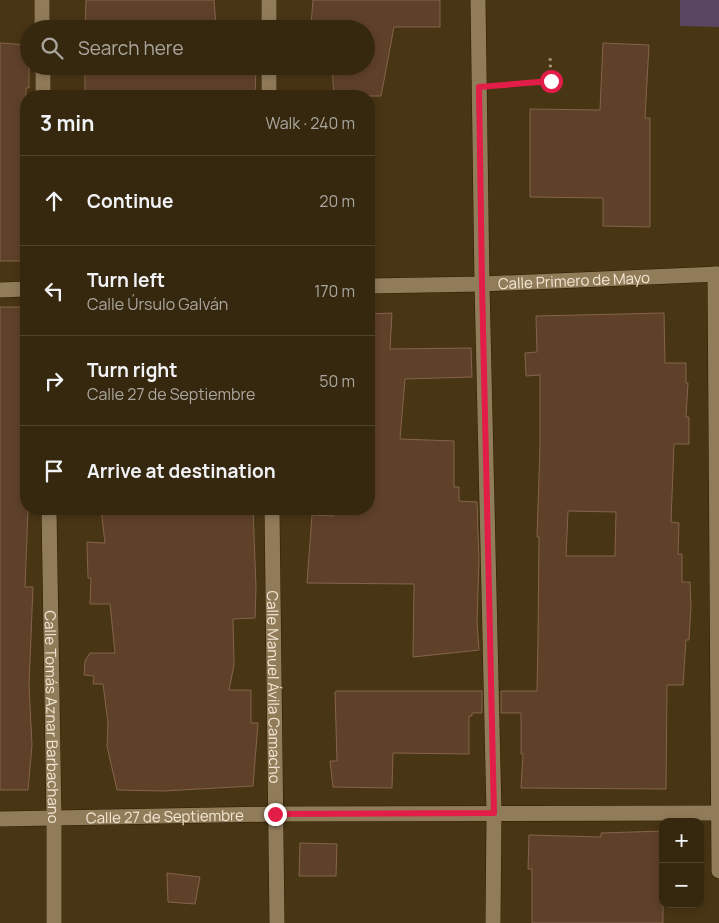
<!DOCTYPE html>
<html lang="en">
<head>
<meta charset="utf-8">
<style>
	body { margin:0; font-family:Manrope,sans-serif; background:#41341d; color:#f1f3f6 }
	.controls { position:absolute; right:15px; bottom:15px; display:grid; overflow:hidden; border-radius:10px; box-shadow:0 2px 8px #0003 }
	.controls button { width:45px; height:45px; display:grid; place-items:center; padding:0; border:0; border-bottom:1px solid #50442f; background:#36280f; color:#f1f3f6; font:25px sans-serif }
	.stop { position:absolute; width:15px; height:15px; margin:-11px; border:4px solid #e11d48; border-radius:50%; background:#fff }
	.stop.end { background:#e11d48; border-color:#fff; box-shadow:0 1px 5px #0008 }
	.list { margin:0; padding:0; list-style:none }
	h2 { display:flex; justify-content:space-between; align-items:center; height:65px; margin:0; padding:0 20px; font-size:21px }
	h2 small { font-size:16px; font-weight:400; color:#aaa69e }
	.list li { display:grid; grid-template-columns:32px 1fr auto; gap:15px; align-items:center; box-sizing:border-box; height:90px; padding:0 20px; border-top:1px solid #50442f }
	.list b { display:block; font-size:19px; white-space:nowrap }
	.list p { margin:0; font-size:16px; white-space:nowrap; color:#aaa69e }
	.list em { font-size:16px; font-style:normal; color:#aaa69e }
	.icon { flex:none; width:28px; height:28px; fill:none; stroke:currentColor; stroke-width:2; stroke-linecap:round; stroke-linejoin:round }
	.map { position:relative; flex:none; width:719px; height:923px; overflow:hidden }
	.search { position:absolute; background:#36280f; box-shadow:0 2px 8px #0003; left:20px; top:20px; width:355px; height:55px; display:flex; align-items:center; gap:12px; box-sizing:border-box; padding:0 18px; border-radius:28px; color:#aaa69e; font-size:19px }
	.panel { position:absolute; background:#36280f; box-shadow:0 2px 8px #0003; left:20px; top:90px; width:355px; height:425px; border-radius:20px }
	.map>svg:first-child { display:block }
	.green { fill:#5a4560 }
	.building { fill:#5f412a; stroke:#84644b; fill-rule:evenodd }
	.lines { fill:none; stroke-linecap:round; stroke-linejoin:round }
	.minor-casing { stroke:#2e1c00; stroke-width:16 }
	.path { stroke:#a5967c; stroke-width:3; stroke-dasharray:2.5 4; stroke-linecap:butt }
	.minor { stroke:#917c5a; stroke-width:15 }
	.route { stroke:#e11d48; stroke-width:6 }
	.labels { text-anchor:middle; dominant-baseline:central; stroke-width:4; stroke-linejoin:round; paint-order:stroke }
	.street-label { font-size:15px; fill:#f3e7d4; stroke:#483514 }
</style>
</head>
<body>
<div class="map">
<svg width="719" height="923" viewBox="0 0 719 923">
	<rect width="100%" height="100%" fill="#483514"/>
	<polygon class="green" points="680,0 719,0 719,27 680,26"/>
	<g class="building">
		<polygon points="86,0 214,0 216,25 257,26 257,29 85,29"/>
		<polygon points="313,0 440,0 440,27 394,27 381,96 334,96 332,66 366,66 366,29 333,29 333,26 311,25"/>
		<polygon points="0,43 29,45 29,88 26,88 26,261 0,261"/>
		<polygon points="603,43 649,45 645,118 650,118 650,227 603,226 603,198 530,197 530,109 600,110"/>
		<polygon points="85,66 256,66 255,96 85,96"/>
		<polygon points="0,307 26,307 26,509 28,509 25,587 33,587 29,685 32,745 28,790 0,790"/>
		<polygon points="392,313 390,349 471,348 472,377 405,379 400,439 454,441 454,487 459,487 459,501 477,502 479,560 477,622 479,650 413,657 414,584 307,583 312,515 334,516 333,509 369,509 369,314"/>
		<path d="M664,313L665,363H686V383H688L686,417H689V444H674L671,522L679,523L678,554H682V582H690L691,606L689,640H686L683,685H667L666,789L521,788L523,754H521V713H501V691H537L538,638L539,537H537L540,446V375L526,376L525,353L537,352L536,316ZM568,511L616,512L615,556H566Z"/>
		<polygon points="101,509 253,509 256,588 255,618 233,619 234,665 229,690 251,690 251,723 258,723 253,786 163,791 117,790 107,746 108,723 103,684 93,684 94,676 84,675 85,661 90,653 115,653 110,604 90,604 91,578 88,578 87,542 105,543"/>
		<polygon points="337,691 482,691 482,713 472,713 472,716 469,716 469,754 393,753 392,788 333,787 330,761 337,761 335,692"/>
		<polygon points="663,831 663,923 532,923 532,869 528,869 529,835 601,837 601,833"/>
		<polygon points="300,843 337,844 336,876 299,876"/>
		<polygon points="167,873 200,877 195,904 168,902"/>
	</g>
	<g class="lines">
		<g class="minor-casing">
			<g id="minor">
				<polyline points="42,0 42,29"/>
				<polyline points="269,0 269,29"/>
				<polyline points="478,0 482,284 494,813 493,923"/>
				<polyline points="43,66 43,96"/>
				<polyline points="269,66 269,96"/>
				<polyline points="715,274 719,871"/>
				<path id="s1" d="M369,286L482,284L719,274"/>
				<polyline points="0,290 26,289"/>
				<path id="s2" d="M49,509L54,819V923"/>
				<path id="s3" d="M272,509L277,923"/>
				<path id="s4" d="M0,819L275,814L719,813"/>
			</g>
		</g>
		<polyline class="path" points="500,86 551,81 550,56"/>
		<use href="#minor" class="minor"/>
	</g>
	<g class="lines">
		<polyline class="route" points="275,814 494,813 482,284 479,87 551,81"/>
	</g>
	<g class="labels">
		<g class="street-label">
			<text stroke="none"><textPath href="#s1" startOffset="205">Calle Primero de Mayo</textPath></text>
			<text stroke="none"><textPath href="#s3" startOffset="178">Calle Manuel Ávila Camacho</textPath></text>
			<text stroke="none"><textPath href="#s2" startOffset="208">Calle Tomás Aznar Barbachano</textPath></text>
			<text stroke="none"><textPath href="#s4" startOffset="165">Calle 27 de Septiembre</textPath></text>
		</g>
	</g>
</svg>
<div class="controls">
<button>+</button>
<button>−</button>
</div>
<div class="stop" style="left:551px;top:81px"></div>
<div class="stop end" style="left:275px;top:814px"></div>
<div class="search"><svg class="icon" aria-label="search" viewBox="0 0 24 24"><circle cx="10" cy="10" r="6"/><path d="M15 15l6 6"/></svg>Search here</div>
<section class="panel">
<h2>3 min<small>Walk · 240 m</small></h2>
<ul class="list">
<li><svg class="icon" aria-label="ahead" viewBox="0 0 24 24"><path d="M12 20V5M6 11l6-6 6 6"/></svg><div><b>Continue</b></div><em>20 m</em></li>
<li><svg class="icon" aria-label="left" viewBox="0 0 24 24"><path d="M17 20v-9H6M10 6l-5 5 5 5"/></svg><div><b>Turn left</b><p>Calle Úrsulo Galván</p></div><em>170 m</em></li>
<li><svg class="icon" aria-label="right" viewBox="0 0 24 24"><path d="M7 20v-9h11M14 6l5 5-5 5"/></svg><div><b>Turn right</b><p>Calle 27 de Septiembre</p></div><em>50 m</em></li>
<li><svg class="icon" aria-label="arrive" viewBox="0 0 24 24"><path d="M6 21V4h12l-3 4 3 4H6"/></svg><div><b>Arrive at destination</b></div></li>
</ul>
</section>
</div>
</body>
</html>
